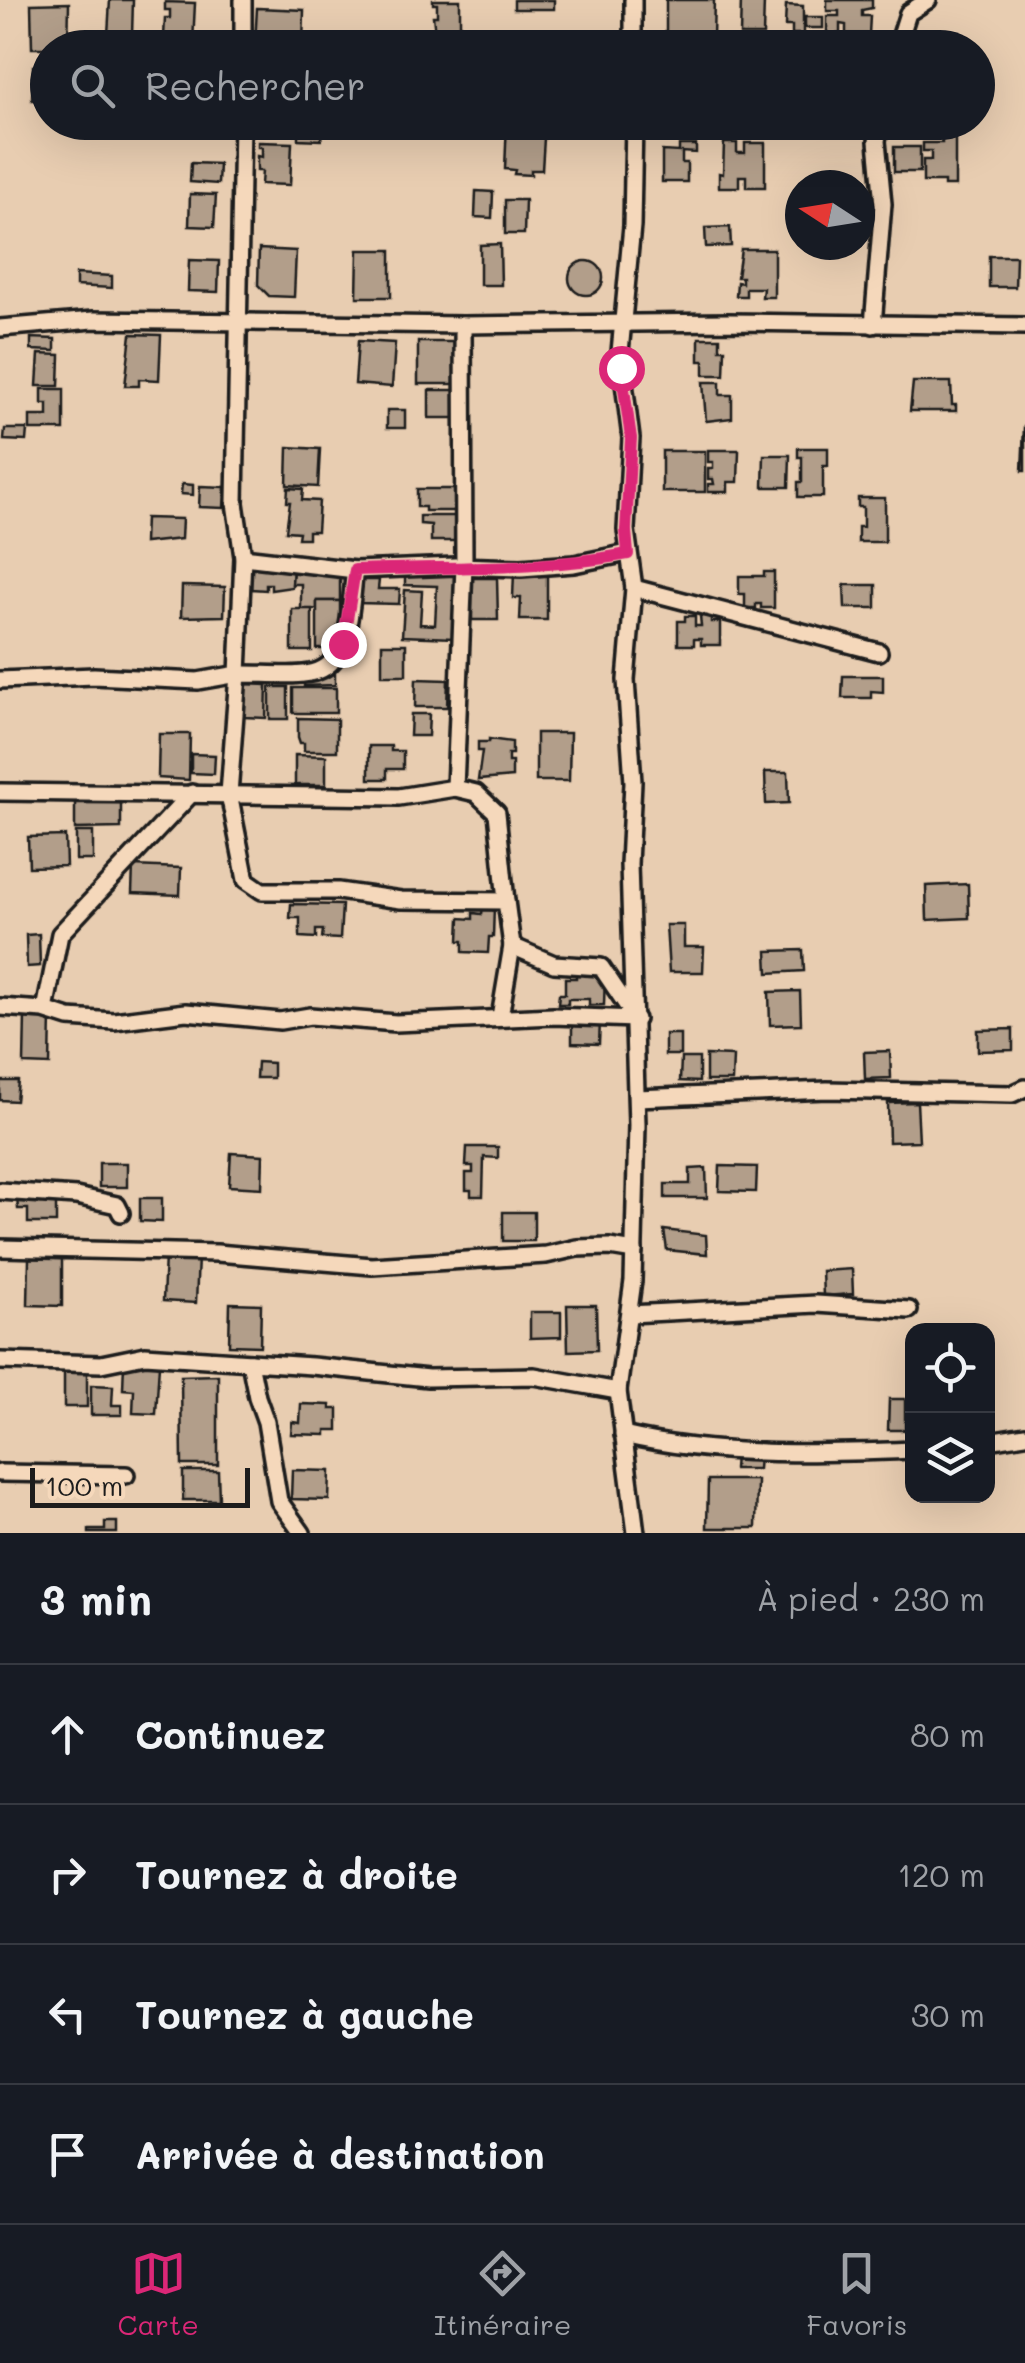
<!DOCTYPE html>
<html lang="fr">
<head>
<meta charset="utf-8">
<style>
	body { margin:0; font-family:Mali,sans-serif; background:#242831; color:#f1f3f6 }
	.controls { position:absolute; right:30px; bottom:30px; display:grid; overflow:hidden; border-radius:20px; box-shadow:0 10px 40px #0002 }
	.controls button { width:90px; height:90px; display:grid; place-items:center; padding:0; border:0; border-bottom:2px solid #363941; background:#171b24; color:#f1f3f6; font:50px sans-serif }
	.compass { position:absolute; left:785px; top:170px; width:90px; height:90px; border-radius:50%; background:#171b24; box-shadow:0 10px 40px #0002; rotate:282deg }
	.scale { position:absolute; left:30px; bottom:25px; width:220px; box-sizing:border-box; padding-left:10px; border:5px solid #1c1c1c; border-top:0; font-size:28px; line-height:35px; white-space:nowrap; color:#1c1c1c; -webkit-text-stroke:8px #f5d8bb; paint-order:stroke }
	.stop { position:absolute; width:30px; height:30px; margin:-22px; border:8px solid #db2777; border-radius:50%; background:#fff }
	.stop.end { background:#db2777; border-color:#fff; box-shadow:0 2px 10px #0008 }
	.list { margin:0; padding:0; list-style:none }
	h2 { display:flex; justify-content:space-between; align-items:center; height:130px; margin:0; padding:0 40px; font-size:42px }
	h2 small { font-size:32px; font-weight:400; color:#9ea1a6 }
	.list li { display:grid; grid-template-columns:65px 1fr auto; gap:30px; align-items:center; box-sizing:border-box; height:140px; padding:0 40px; border-top:2px solid #363941 }
	.list b { display:block; font-size:38px; white-space:nowrap }
	.list em { font-size:32px; font-style:normal; color:#9ea1a6 }
	.icon { flex:none; width:55px; height:55px; fill:none; stroke:currentColor; stroke-width:2; stroke-linecap:round; stroke-linejoin:round }
	.map { position:relative; flex:none; width:1025px; height:1533px; overflow:hidden }
	.search { position:absolute; background:#171b24; box-shadow:0 10px 40px #0002; left:30px; right:30px; top:30px; height:110px; display:flex; align-items:center; gap:25px; box-sizing:border-box; padding:0 35px; border-radius:55px; color:#9ea1a6; font-size:38px }
	.sheet { height:690px; background:#171b24 }
	nav { display:flex; justify-content:space-around; align-items:center; box-sizing:border-box; height:140px; border-top:2px solid #363941; background:#171b24; font-size:28px; color:#9ea1a6 }
	nav a { display:grid; justify-items:center; gap:5px }
	nav .on { color:#db2777 }
	.map>svg:first-child { display:block }
	.building { fill:#b29e8a; stroke:#1c1c1c; stroke-width:2.5 }
	.lines { fill:none; stroke-linecap:round; stroke-linejoin:round }
	.minor-casing { stroke:#1c1c1c; stroke-width:22 }
	.minor { stroke:#f5d8bb; stroke-width:15 }
	.route { stroke:#db2777; stroke-width:12 }
</style>
</head>
<body>
<div class="map">
<svg width="1025" height="1533" viewBox="0 0 1025 1533">
	<rect width="100%" height="100%" fill="#e8cdb1"/>
	<filter id="ink" filterUnits="userSpaceOnUse"><feTurbulence type="fractalNoise" baseFrequency=".01" numOctaves="2"/><feDisplacementMap in="SourceGraphic" scale="20" xChannelSelector="R" yChannelSelector="G"/><feConvolveMatrix kernelMatrix="1 2 1 2 8 2 1 2 1" color-interpolation-filters="sRGB"/></filter>
	<g filter="url(#ink)">
		<g class="building">
			<polygon points="110,0 133,0 132,36 108,35"/>
			<polygon points="433,0 460,0 460,42 436,42 433,16 437,16 437,4 433,4"/>
			<rect x="514" y="0" width="40" height="9"/>
			<polygon points="666,0 714,0 713,37 666,36"/>
			<polygon points="741,0 764,0 763,35 740,35"/>
			<polygon points="827,0 872,0 872,8 862,10 862,16 870,16 869,34 846,34 846,25 840,24 840,34 827,33 827,16 839,16 839,11 827,11"/>
			<polygon points="165,2 195,3 193,43 181,42 182,37 164,37 165,18 170,18 170,10 165,10"/>
			<polygon points="69,3 68,48 32,48 31,4"/>
			<polygon points="786,5 803,6 803,34 792,34 792,26 785,26"/>
			<polygon points="257,8 304,10 303,46 255,44"/>
			<rect x="805" y="17" width="18" height="11"/>
			<polygon points="670,40 708,40 708,48 669,48"/>
			<polygon points="33,66 48,66 48,100 32,100"/>
			<polygon points="73,122 121,122 122,126 73,128"/>
			<polygon points="292,122 325,122 325,134 322,134 321,140 298,139 298,134 291,134"/>
			<polygon points="507,122 545,122 542,170 531,170 531,175 514,174 515,170 505,169"/>
			<polygon points="942,139 955,139 955,186 944,186 944,182 923,182 923,160 931,160 931,151 923,151 923,143 942,143"/>
			<polygon points="258,142 292,143 290,185 261,184 262,171 257,171 257,156 262,157 262,147 258,147"/>
			<polygon points="724,143 737,143 737,153 745,153 745,143 765,143 765,187 746,187 746,176 739,176 739,187 719,187 719,173 723,174"/>
			<polygon points="679,145 696,145 696,153 682,152 682,163 687,163 687,182 662,182 662,151 679,152"/>
			<rect x="894" y="147" width="26" height="25"/>
			<polygon points="191,163 219,164 218,184 190,182"/>
			<polygon points="476,191 493,192 492,218 475,217"/>
			<polygon points="190,194 216,195 214,227 189,226"/>
			<polygon points="505,200 525,200 524,234 505,234"/>
			<polygon points="730,227 731,246 706,247 705,228"/>
			<polygon points="500,244 501,285 480,285 480,245"/>
			<polygon points="259,249 296,251 294,297 269,296 258,285"/>
			<polygon points="741,249 774,249 774,297 762,297 763,288 746,288 746,296 736,296 737,282 742,283 742,277 737,277"/>
			<polygon points="358,250 391,250 391,297 357,297"/>
			<polygon points="989,256 1016,256 1015,287 989,287"/>
			<polygon points="189,260 219,261 218,292 188,291"/>
			<circle cx="586" cy="278" r="17"/>
			<polygon points="76,274 112,276 112,288 76,286"/>
			<polygon points="131,334 161,335 159,380 139,379 139,386 125,386"/>
			<polygon points="31,338 55,339 55,351 31,350"/>
			<polygon points="699,338 720,338 720,349 725,349 724,375 704,375 704,361 699,361"/>
			<polygon points="358,341 395,343 392,387 355,384"/>
			<rect x="418" y="342" width="43" height="42"/>
			<polygon points="39,354 60,355 59,386 37,386"/>
			<polygon points="703,382 720,382 720,395 732,395 732,418 706,421"/>
			<polygon points="913,382 951,382 952,405 956,405 956,411 910,411"/>
			<polygon points="42,389 64,389 64,430 30,430 30,416 48,416 48,404 42,404"/>
			<rect x="429" y="390" width="32" height="28"/>
			<rect x="387" y="410" width="18" height="18"/>
			<polygon points="1024,426 1025,426 1025,471 1022,471"/>
			<polygon points="5,429 27,429 26,441 4,440"/>
			<polygon points="288,447 320,449 318,487 287,485"/>
			<polygon points="798,448 828,448 828,466 823,466 823,497 798,497 798,482 802,482 802,457 798,457"/>
			<polygon points="708,450 739,450 738,482 728,482 728,492 708,492 708,484 714,484 713,479 708,479 708,468 713,468 713,462 708,462"/>
			<rect x="662" y="451" width="43" height="41"/>
			<polygon points="764,455 790,455 789,487 763,487"/>
			<polygon points="182,484 193,485 193,495 181,494"/>
			<polygon points="200,486 225,487 224,508 199,507"/>
			<polygon points="288,488 303,489 302,500 319,501 317,531 308,531 308,538 298,538 299,532 286,531 290,502 287,502"/>
			<polygon points="417,489 457,489 457,511 425,511 425,507 417,507"/>
			<polygon points="858,498 885,498 885,542 858,542 858,527 863,527 863,507 858,507"/>
			<polygon points="420,516 456,516 456,541 431,541 431,525 420,524"/>
			<polygon points="145,518 182,519 181,539 144,543"/>
			<polygon points="249,566 293,567 292,587 271,590 271,584 266,584 266,590 251,589"/>
			<polygon points="293,570 333,570 340,580 340,601 317,601 317,609 301,610 301,584 292,584"/>
			<polygon points="405,571 457,574 454,638 402,636 405,590 422,591 420,624 435,625 437,586 405,585"/>
			<polygon points="514,572 547,572 547,620 520,620 521,598 513,598"/>
			<polygon points="764,572 774,572 774,608 761,608 761,604 756,604 756,608 745,608 745,594 739,594 739,576 764,576"/>
			<polygon points="472,578 497,578 498,620 472,620"/>
			<polygon points="357,580 379,580 378,589 400,589 399,604 357,603"/>
			<polygon points="844,585 876,585 876,608 845,608"/>
			<polygon points="182,586 225,587 224,616 181,617"/>
			<rect x="317" y="601" width="23" height="48"/>
			<rect x="292" y="609" width="20" height="42"/>
			<polygon points="685,616 695,616 695,626 701,626 700,616 711,616 711,622 720,622 720,645 701,645 701,639 694,639 694,645 678,645 678,621 685,621"/>
			<rect x="382" y="644" width="24" height="31"/>
			<polygon points="304,674 335,674 335,685 304,686"/>
			<polygon points="843,676 883,676 883,692 871,691 871,698 842,698"/>
			<polygon points="416,679 448,680 447,707 415,707"/>
			<polygon points="245,684 267,685 266,718 244,717"/>
			<rect x="270" y="687" width="18" height="32"/>
			<rect x="293" y="688" width="43" height="25"/>
			<polygon points="411,714 429,714 428,736 410,736"/>
			<polygon points="298,718 337,719 337,751 304,751 304,743 300,743 298,737"/>
			<polygon points="536,733 570,733 569,781 536,781"/>
			<polygon points="159,734 190,734 189,780 158,778"/>
			<polygon points="489,739 512,742 512,754 508,754 508,762 512,762 512,777 478,780 482,751 478,751 478,742 489,742"/>
			<polygon points="369,746 391,746 391,751 403,751 403,769 387,769 387,779 369,779"/>
			<polygon points="191,754 215,755 214,774 191,773"/>
			<polygon points="295,755 326,756 326,785 295,785"/>
			<polygon points="765,772 788,772 789,803 766,804"/>
			<polygon points="75,803 121,803 121,828 75,829"/>
			<rect x="76" y="832" width="17" height="28"/>
			<polygon points="65,836 66,866 29,867 28,837"/>
			<polygon points="133,866 181,868 180,895 132,893"/>
			<polygon points="968,884 969,918 927,920 926,886"/>
			<polygon points="291,904 342,905 340,939 322,938 323,930 316,930 316,938 300,937 300,918 290,918"/>
			<polygon points="483,906 494,906 493,937 489,937 488,953 463,952 463,941 459,941 460,918 473,919 473,913 482,914"/>
			<polygon points="666,925 684,925 684,947 704,947 703,972 669,972"/>
			<polygon points="39,934 40,966 27,967 26,935"/>
			<polygon points="803,950 804,971 768,973 767,951"/>
			<polygon points="576,972 605,973 604,1005 589,1005 589,999 568,999 568,1004 558,1004 559,994 565,994 565,978 576,978"/>
			<polygon points="800,991 801,1024 770,1025 769,992"/>
			<polygon points="25,1015 51,1015 50,1065 24,1064"/>
			<polygon points="572,1021 600,1021 599,1044 572,1043"/>
			<polygon points="1013,1029 1013,1050 978,1051 978,1030"/>
			<rect x="665" y="1034" width="15" height="21"/>
			<polygon points="890,1051 891,1078 865,1079 864,1052"/>
			<polygon points="706,1055 733,1056 732,1081 706,1081"/>
			<polygon points="681,1058 699,1058 699,1082 680,1081"/>
			<polygon points="257,1062 273,1063 273,1078 256,1078"/>
			<polygon points="0,1081 18,1081 16,1101 0,1100"/>
			<polygon points="917,1102 919,1141 889,1142 888,1103"/>
			<polygon points="467,1147 498,1147 498,1158 484,1157 483,1196 471,1196 471,1190 466,1190 466,1173 473,1173 473,1166 466,1166"/>
			<polygon points="231,1153 263,1155 262,1188 229,1186"/>
			<rect x="99" y="1163" width="28" height="24"/>
			<polygon points="720,1166 757,1167 756,1192 719,1191"/>
			<polygon points="706,1168 707,1198 665,1198 665,1184 690,1184 690,1169"/>
			<polygon points="17,1197 56,1198 56,1223 28,1223 28,1209 18,1209"/>
			<polygon points="140,1198 162,1198 162,1222 140,1221"/>
			<rect x="503" y="1212" width="31" height="29"/>
			<polygon points="664,1230 706,1235 707,1254 667,1250"/>
			<polygon points="165,1255 198,1257 196,1303 163,1301"/>
			<polygon points="29,1258 62,1259 62,1306 28,1305"/>
			<polygon points="852,1269 853,1294 823,1296 822,1271"/>
			<polygon points="230,1303 261,1304 260,1346 229,1345"/>
			<polygon points="567,1305 596,1305 597,1350 568,1351"/>
			<polygon points="530,1312 561,1312 561,1337 530,1338"/>
			<polygon points="124,1363 159,1364 156,1414 133,1413 134,1390 123,1389"/>
			<rect x="64" y="1372" width="23" height="35"/>
			<polygon points="218,1375 218,1465 182,1465 181,1376"/>
			<polygon points="91,1385 113,1386 112,1405 122,1405 122,1415 91,1415"/>
			<polygon points="889,1399 905,1399 905,1430 888,1430"/>
			<polygon points="301,1404 330,1405 330,1409 338,1409 338,1430 326,1430 326,1435 291,1434 292,1422 300,1423"/>
			<polygon points="735,1455 759,1456 758,1469 734,1469"/>
			<polygon points="292,1470 330,1471 329,1500 291,1499"/>
			<polygon points="183,1471 218,1471 219,1500 183,1500"/>
			<polygon points="708,1480 757,1480 756,1528 707,1528"/>
			<polygon points="105,1522 117,1522 117,1533 89,1533 89,1530 105,1530"/>
		</g>
		<g class="lines">
			<g class="minor-casing">
				<g id="minor">
					<polyline points="243,0 243,48"/>
					<polyline points="633,0 633,48"/>
					<polyline points="897,48 908,13 928,0"/>
					<polyline points="634,122 632,226 620,352 631,438 626,530 634,588 626,680 633,782 629,864 637,1125 633,1281 618,1391 636,1533"/>
					<polyline points="873,325 883,204 877,141 880,122"/>
					<polyline points="0,328 93,320 463,325 729,322 1025,326"/>
					<polyline points="243,557 355,570 455,566 521,568 574,564 628,553"/>
					<path d="M355,570C350,600 353,658 318,671C300,678 260,673 238,674L229,794L246,880L262,891H338L401,900L506,901L512,946L554,964L601,967L634,1016"/>
					<polyline points="634,588 879,652"/>
					<polyline points="0,680 94,676 198,681 238,674 243,557 235,503 242,122"/>
					<polyline points="455,788 476,793 497,813 506,901"/>
					<polyline points="0,792 399,797 455,788 464,566 463,325"/>
					<polyline points="0,1007 44,1010 69,1018 114,1021 186,1012 280,1021 310,1016 396,1023 553,1016 636,1019"/>
					<polyline points="45,1010 60,934 192,793"/>
					<polyline points="500,1017 512,946"/>
					<polyline points="637,1098 827,1090 1012,1094 1025,1088"/>
					<polyline points="0,1191 76,1196 117,1205 121,1213"/>
					<polyline points="0,1248 217,1253 372,1266 546,1255 577,1248 610,1247 634,1251"/>
					<polyline points="630,1314 816,1304 909,1310"/>
					<polyline points="0,1361 101,1364 145,1355 312,1366 428,1378 534,1376 618,1391"/>
					<polyline points="250,1362 257,1397 266,1422 279,1501 302,1533"/>
					<path d="M623,1435C718,1457 816,1454 912,1450"/>
					<polyline points="988,1441 1025,1435"/>
					<polyline points="0,1473 126,1475"/>
				</g>
			</g>
			<use href="#minor" class="minor"/>
		</g>
	</g>
	<g class="lines" filter="url(#ink)">
		<path class="route" d="M343,644L355,570C448,566 536,571 628,554L626,530L631,438L621,368"/>
	</g>
</svg>
<div class="controls">
<button><svg class="icon" aria-label="locate" viewBox="0 0 24 24"><circle cx="12" cy="12" r="6"/><path d="M12 2v4M12 18v4M2 12h4M18 12h4"/></svg></button>
<button><svg class="icon" aria-label="layers" viewBox="0 0 24 24"><path d="M12 4l9 5-9 5-9-5zM3 14l9 5 9-5"/></svg></button>
</div>
<svg class="compass" viewBox="-18 -18 36 36"><path d="M0-13l5 13h-10z" fill="#e53935"/><path d="M0 13l5-13h-10z" fill="#9ea1a6"/></svg>
<div class="scale">100 m</div>
<div class="stop" style="left:621px;top:368px"></div>
<div class="stop end" style="left:343px;top:644px"></div>
<div class="search"><svg class="icon" aria-label="search" viewBox="0 0 24 24"><circle cx="10" cy="10" r="6"/><path d="M15 15l6 6"/></svg>Rechercher</div>
</div>
<section class="sheet">
<h2>3 min<small>À pied · 230 m</small></h2>
<ul class="list">
<li><svg class="icon" aria-label="ahead" viewBox="0 0 24 24"><path d="M12 20V5M6 11l6-6 6 6"/></svg><div><b>Continuez</b></div><em>80 m</em></li>
<li><svg class="icon" aria-label="right" viewBox="0 0 24 24"><path d="M7 20v-9h11M14 6l5 5-5 5"/></svg><div><b>Tournez à droite</b></div><em>120 m</em></li>
<li><svg class="icon" aria-label="left" viewBox="0 0 24 24"><path d="M17 20v-9H6M10 6l-5 5 5 5"/></svg><div><b>Tournez à gauche</b></div><em>30 m</em></li>
<li><svg class="icon" aria-label="arrive" viewBox="0 0 24 24"><path d="M6 21V4h12l-3 4 3 4H6"/></svg><div><b>Arrivée à destination</b></div></li>
</ul>
</section>
<nav>
<a class="on"><svg class="icon" aria-label="map" viewBox="0 0 24 24"><path d="M3 6l6-2 6 2 6-2v14l-6 2-6-2-6 2zM9 4v14M15 6v14"/></svg>Carte</a>
<a><svg class="icon" aria-label="directions" viewBox="0 0 24 24"><path d="M12 3l9 9-9 9-9-9zM9 14v-3h6M13 9l2 2-2 2"/></svg>Itinéraire</a>
<a><svg class="icon" aria-label="saved" viewBox="0 0 24 24"><path d="M7 4h10v16l-5-4-5 4z"/></svg>Favoris</a>
</nav>
</body>
</html>
